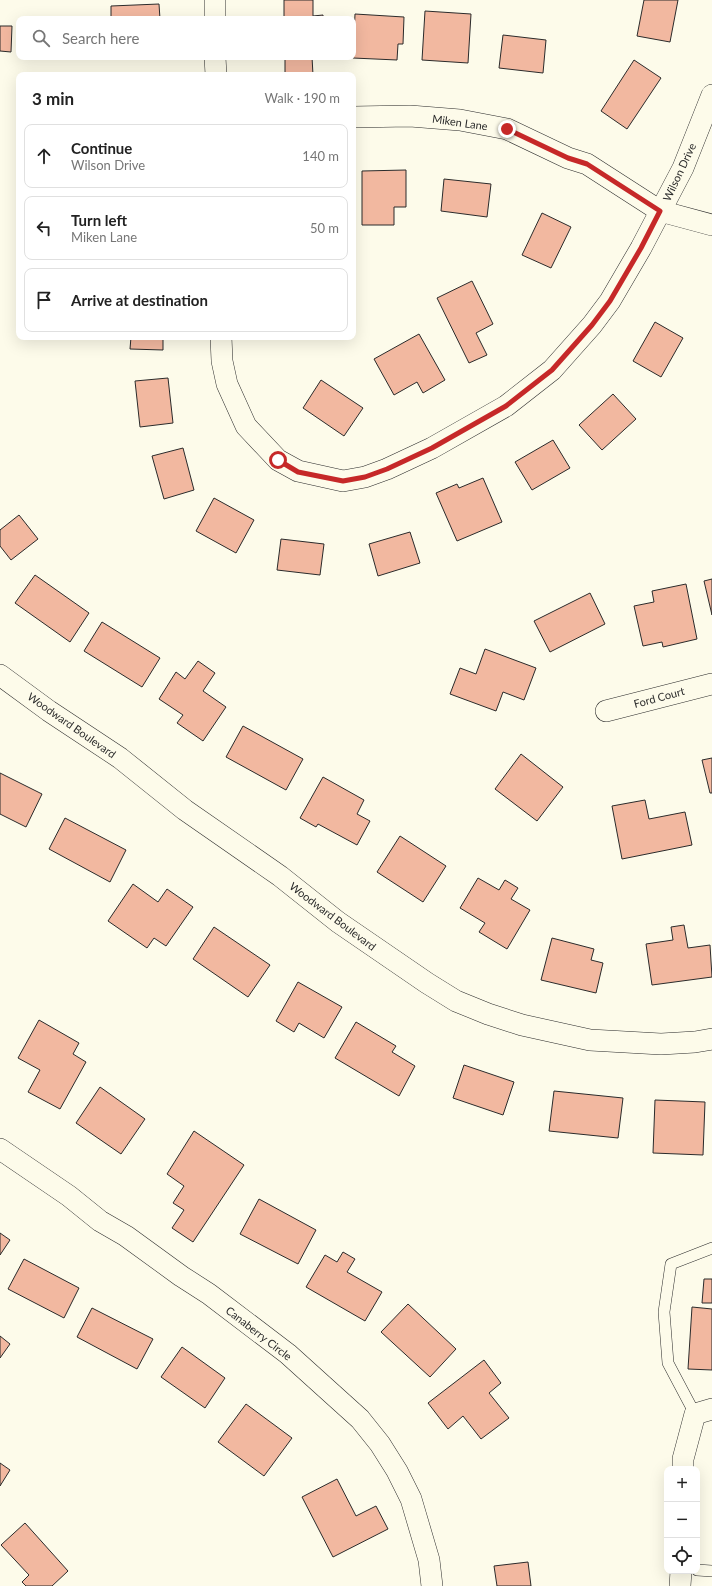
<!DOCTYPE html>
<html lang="en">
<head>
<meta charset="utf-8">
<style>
	body { margin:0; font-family:Lato,sans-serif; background:#f2f2f2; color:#222 }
	.controls { position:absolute; right:12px; bottom:12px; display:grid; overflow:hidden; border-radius:8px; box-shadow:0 4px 16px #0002 }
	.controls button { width:36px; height:36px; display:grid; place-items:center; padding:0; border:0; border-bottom:1px solid #e0e0e0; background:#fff; color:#222; font:20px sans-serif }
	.stop { position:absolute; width:12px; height:12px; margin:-9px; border:3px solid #c62828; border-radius:50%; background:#fff }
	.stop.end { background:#c62828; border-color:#fff; box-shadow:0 1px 4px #0008 }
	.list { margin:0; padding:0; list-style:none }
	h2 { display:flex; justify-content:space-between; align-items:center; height:52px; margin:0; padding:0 16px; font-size:17px }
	h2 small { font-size:13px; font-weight:400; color:#767676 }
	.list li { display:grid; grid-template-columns:26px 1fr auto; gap:12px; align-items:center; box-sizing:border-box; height:64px; margin:0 8px 8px; padding:0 8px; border:1px solid #e0e0e0; border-radius:8px }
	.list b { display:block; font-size:15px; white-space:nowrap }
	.list p { margin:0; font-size:13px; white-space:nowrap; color:#767676 }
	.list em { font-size:13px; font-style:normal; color:#767676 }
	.icon { flex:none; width:22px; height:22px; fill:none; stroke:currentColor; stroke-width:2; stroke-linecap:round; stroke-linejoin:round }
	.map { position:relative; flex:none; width:712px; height:1586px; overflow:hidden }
	.search { position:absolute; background:#fff; box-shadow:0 4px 16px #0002; left:16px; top:16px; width:340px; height:44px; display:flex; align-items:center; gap:10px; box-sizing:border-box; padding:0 14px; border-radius:8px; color:#767676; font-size:15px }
	.panel { position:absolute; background:#fff; box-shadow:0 4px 16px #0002; left:16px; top:72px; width:340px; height:268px; border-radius:8px }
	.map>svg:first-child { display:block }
	.building { fill:#f2b8a0; stroke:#2b2b2b }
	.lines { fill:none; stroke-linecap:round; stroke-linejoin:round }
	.service-casing { stroke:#2b2b2b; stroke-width:12 }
	.minor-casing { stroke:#2b2b2b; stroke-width:22 }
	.service { stroke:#fdfbea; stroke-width:11 }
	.minor { stroke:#fdfbea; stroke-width:21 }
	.route { stroke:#c62828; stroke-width:5 }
	.labels { text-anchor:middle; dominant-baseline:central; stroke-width:3; stroke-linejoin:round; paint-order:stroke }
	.street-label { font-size:11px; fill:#2b2b2b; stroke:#fdfbea }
</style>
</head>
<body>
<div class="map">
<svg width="712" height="1586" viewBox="0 0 712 1586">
	<rect width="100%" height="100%" fill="#fdfbea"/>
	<g class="building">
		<polygon points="284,0 313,0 313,16 323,15 323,19 284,19"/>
		<polygon points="644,0 678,0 670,42 637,36"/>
		<polygon points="159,4 160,19 111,19 111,6"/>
		<polygon points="425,11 471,14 468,63 422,60"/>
		<polygon points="355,14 404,17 403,44 398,44 397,60 353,58"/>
		<polygon points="0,26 12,26 11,52 0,51"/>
		<polygon points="503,35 546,40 543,73 499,68"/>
		<polygon points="285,57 312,57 313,75 285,75"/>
		<polygon points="634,60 661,78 627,129 601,111"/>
		<polygon points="406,170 406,207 394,207 394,225 362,225 362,171"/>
		<polygon points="444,179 491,184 487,217 441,211"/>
		<polygon points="542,213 571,227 551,268 522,255"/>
		<polygon points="472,281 493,324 476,333 487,355 469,363 437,298"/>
		<polygon points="655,322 683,338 661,377 633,361"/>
		<polygon points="419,334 445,380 423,393 417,382 394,395 374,359"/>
		<polygon points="131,337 163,337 163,350 130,349"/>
		<polygon points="168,378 173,423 140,427 135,381"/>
		<polygon points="321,380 363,408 344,436 303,408"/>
		<polygon points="613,394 636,419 602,450 579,425"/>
		<polygon points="553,440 570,468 532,490 515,462"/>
		<polygon points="183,448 194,490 164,499 152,456"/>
		<polygon points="483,478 502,522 457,541 436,493 457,484 459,488"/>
		<polygon points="214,498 254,520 236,553 196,531"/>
		<polygon points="19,515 38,539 11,560 0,546 0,530"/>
		<polygon points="410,532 420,563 378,576 369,544"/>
		<polygon points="281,539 324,544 320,575 277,570"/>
		<polygon points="35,575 89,613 70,642 15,603"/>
		<polygon points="712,579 712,615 704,581"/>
		<polygon points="686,584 697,639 663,647 662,642 643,646 634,606 654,602 652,591"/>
		<polygon points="590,593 605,624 550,652 534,621"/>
		<polygon points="102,622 160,658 142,687 84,651"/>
		<polygon points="485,649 536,668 524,700 503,692 496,711 450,694 460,668 476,674"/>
		<polygon points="198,661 215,673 203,691 226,707 203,741 177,723 183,715 159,699 176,672 185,679"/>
		<polygon points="243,726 303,759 286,790 226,757"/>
		<polygon points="521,754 563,787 537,821 495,789"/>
		<polygon points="712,758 712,793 710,793 702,760"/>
		<polygon points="0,773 42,794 26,827 0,814"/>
		<polygon points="323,777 364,800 357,814 370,821 357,845 318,824 316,827 300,818"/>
		<polygon points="645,800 649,819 685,812 692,845 622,859 612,806"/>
		<polygon points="65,818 126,850 110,882 49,849"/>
		<polygon points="400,836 446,866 423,902 377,872"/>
		<polygon points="478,878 499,890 505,880 518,888 511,899 530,910 507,949 479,932 485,923 460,908"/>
		<polygon points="133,884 158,902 167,889 193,907 166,946 154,938 147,948 108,921"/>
		<polygon points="684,925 688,948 710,945 712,977 652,985 646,944 673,940 671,927"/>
		<polygon points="214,927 270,965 248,997 193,959"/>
		<polygon points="552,938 594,949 591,960 603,963 596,993 541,980"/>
		<polygon points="298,982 342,1007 324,1038 299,1023 294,1032 276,1021"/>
		<polygon points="39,1020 79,1043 73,1054 86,1062 60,1109 28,1092 40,1070 18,1058"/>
		<polygon points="356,1022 396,1046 392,1052 415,1066 399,1096 335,1058"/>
		<polygon points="464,1065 514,1082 503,1115 453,1098"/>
		<polygon points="100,1087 145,1119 121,1154 76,1123"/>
		<polygon points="554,1091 623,1098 618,1138 549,1131"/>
		<polygon points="655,1100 705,1102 703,1155 653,1153"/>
		<polygon points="194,1131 244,1165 193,1242 172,1228 184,1210 173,1203 184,1186 167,1174"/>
		<polygon points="259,1199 316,1230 298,1264 240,1234"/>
		<polygon points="0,1233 10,1240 0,1255"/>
		<polygon points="343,1252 355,1259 347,1272 382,1292 365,1321 306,1287 325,1255 337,1262"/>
		<polygon points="24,1259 79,1288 64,1318 8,1289"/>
		<polygon points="704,1279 712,1279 712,1303 702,1303"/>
		<polygon points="408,1304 456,1349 430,1377 381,1332"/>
		<polygon points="692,1307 712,1309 712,1370 688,1369"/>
		<polygon points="92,1308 153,1339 137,1369 77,1337"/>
		<polygon points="0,1336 10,1344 0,1358"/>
		<polygon points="182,1347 225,1378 205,1408 161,1377"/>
		<polygon points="484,1360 501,1383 489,1393 509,1418 481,1439 463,1416 448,1429 428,1403"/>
		<polygon points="246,1404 292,1438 264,1476 218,1442"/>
		<polygon points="0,1463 10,1470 0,1486"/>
		<polygon points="337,1479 356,1516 376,1506 388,1529 333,1557 302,1497"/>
		<polygon points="25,1523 68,1571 52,1586 26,1586 22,1582 29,1575 1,1545"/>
		<polygon points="528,1562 531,1586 497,1586 494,1566"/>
	</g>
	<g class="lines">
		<g class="service-casing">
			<g id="service">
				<polyline points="695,1414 668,1363 664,1312 671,1264 712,1248"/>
				<polyline points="697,1570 712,1571"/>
			</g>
		</g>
		<g class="minor-casing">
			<g id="minor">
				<polyline points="215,0 215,19"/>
				<polyline points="215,57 216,75"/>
				<polyline points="353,117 410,116 460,120 507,129 568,158 587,164 660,211 712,225"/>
				<polyline points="221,337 222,361 227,384 246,426 278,460 298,471 343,481 365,477 387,469 432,448 506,406 552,370 592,325 610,301 641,248 683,168 712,95"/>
				<polyline points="0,675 49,711 120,758 185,810 280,876 338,922 427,983 456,1001 488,1014 522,1025 590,1040 661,1044 695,1042 712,1039"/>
				<polyline points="606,711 712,684"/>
				<polyline points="0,1149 69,1196 100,1221 126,1236 181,1276 209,1294 288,1354 360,1419 380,1444 397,1471 411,1499 429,1560 432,1586"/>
				<polyline points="683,1469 683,1459 695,1414 712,1409"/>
				<polyline points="680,1586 681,1571"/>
			</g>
		</g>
		<use href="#service" class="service"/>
		<use href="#minor" class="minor"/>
	</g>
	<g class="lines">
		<polyline class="route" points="278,460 298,472 343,481 365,477 387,469 432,448 506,406 552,370 592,325 610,301 641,248 660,211 587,164 568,158 507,129"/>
	</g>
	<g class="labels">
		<g class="street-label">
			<text transform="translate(460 122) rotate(8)">Miken Lane</text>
			<text transform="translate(679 172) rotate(-65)">Wilson Drive</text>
			<text transform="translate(659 697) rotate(-15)">Ford Court</text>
			<text transform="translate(72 725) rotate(35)">Woodward Boulevard</text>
			<text transform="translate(333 916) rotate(37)">Woodward Boulevard</text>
			<text transform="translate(259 1333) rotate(38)">Canaberry Circle</text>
		</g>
	</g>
</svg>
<div class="controls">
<button>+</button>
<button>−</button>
<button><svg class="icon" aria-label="locate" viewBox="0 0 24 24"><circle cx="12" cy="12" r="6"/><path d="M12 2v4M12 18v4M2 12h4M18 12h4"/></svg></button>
</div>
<div class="stop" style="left:278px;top:460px"></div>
<div class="stop end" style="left:507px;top:129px"></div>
<div class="search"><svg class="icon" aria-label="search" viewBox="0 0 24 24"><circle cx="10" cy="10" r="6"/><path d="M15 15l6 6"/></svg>Search here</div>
<section class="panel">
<h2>3 min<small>Walk · 190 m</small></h2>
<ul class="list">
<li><svg class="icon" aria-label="ahead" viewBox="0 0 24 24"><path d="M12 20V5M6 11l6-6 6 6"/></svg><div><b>Continue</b><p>Wilson Drive</p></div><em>140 m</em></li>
<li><svg class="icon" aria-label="left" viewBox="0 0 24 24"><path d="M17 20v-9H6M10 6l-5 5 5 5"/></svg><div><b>Turn left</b><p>Miken Lane</p></div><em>50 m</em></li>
<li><svg class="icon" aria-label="arrive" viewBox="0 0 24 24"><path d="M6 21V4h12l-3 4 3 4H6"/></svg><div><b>Arrive at destination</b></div></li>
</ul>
</section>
</div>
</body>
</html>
